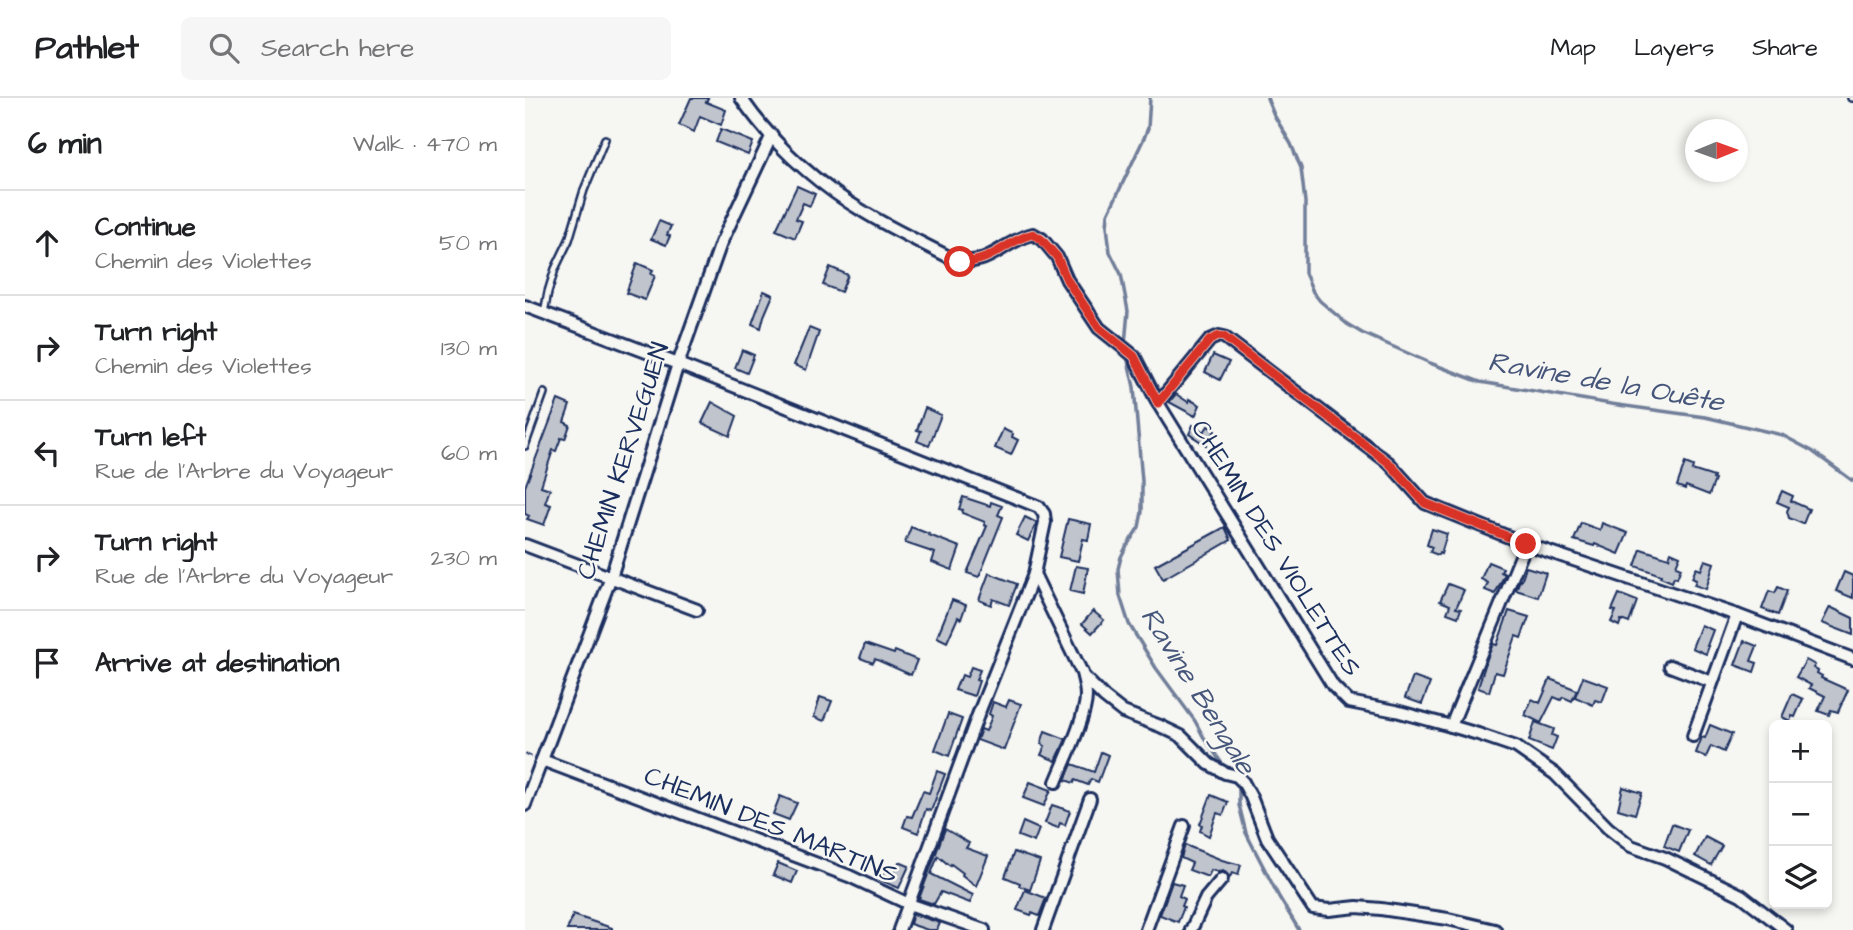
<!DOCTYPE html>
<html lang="en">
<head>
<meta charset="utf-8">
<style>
	body { margin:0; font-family:"Architects Daughter",sans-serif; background:#f6f6f6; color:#202124 }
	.controls { position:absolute; right:21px; bottom:21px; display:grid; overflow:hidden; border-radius:10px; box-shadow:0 4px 10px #0003 }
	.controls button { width:63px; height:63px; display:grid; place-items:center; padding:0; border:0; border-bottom:2px solid #e0e0e0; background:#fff; color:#202124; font:35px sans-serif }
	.compass { position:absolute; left:1160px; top:21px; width:63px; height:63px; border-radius:50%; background:#fff; box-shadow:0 4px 10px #0003; rotate:89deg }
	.stop { position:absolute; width:21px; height:21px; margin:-16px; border:5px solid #d93025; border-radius:50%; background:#fff }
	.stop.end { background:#d93025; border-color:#fff; box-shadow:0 2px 7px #0008 }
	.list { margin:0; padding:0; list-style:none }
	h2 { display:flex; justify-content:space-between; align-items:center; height:91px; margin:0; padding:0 28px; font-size:30px }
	h2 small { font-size:23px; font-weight:400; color:#757577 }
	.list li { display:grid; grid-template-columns:46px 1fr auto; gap:21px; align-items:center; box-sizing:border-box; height:105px; padding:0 28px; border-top:2px solid #e0e0e0 }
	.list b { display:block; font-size:26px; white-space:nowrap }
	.list p { margin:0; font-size:23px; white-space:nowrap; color:#757577 }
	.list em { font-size:23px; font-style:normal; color:#757577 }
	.icon { flex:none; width:38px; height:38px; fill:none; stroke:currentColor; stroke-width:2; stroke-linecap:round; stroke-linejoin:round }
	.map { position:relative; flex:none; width:1328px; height:832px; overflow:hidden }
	header { display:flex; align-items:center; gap:42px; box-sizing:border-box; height:98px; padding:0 35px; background:#fff; border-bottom:2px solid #e0e0e0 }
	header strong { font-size:33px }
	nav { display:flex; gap:38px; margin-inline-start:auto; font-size:24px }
	.search { width:490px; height:63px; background:#f6f6f6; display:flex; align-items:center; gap:18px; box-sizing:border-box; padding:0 24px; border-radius:10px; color:#757577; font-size:26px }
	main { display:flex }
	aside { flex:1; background:#fff }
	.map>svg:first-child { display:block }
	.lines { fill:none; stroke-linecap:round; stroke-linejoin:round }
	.stream { stroke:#717e99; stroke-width:3.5 }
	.building { fill:#c0c4cd; stroke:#1b2f5e; stroke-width:2 }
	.service-casing { stroke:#1b2f5e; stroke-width:10 }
	.minor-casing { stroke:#1b2f5e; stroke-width:16 }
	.path { stroke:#1b2f5e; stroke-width:2; stroke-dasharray:7 5; stroke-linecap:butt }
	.service { stroke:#f6f6f2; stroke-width:5 }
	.minor { stroke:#f6f6f2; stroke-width:10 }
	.route { stroke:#d93025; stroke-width:9 }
	.labels { text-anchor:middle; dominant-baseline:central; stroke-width:5; stroke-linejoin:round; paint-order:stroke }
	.street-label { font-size:26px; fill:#1b2f5e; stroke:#f6f6f2 }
	.water-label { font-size:28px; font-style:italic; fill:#46567b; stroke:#f6f6f2 }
</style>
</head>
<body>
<header>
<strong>Pathlet</strong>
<div class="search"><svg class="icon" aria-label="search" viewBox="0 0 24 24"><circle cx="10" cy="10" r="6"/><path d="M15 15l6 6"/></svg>Search here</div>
<nav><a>Map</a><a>Layers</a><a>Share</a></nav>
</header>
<main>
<aside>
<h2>6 min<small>Walk · 470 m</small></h2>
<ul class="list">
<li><svg class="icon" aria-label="ahead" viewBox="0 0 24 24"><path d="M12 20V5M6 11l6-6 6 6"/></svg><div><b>Continue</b><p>Chemin des Violettes</p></div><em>50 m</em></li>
<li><svg class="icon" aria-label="right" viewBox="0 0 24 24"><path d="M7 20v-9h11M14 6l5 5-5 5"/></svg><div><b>Turn right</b><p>Chemin des Violettes</p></div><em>130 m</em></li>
<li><svg class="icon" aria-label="left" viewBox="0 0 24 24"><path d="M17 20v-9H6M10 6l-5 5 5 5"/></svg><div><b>Turn left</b><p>Rue de l'Arbre du Voyageur</p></div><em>60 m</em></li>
<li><svg class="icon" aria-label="right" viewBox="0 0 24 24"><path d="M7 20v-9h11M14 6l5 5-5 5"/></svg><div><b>Turn right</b><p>Rue de l'Arbre du Voyageur</p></div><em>230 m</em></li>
<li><svg class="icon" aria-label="arrive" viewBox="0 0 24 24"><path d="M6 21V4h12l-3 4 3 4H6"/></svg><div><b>Arrive at destination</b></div></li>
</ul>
</aside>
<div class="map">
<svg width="1328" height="832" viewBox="0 0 1328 832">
	<rect width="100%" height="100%" fill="#f6f6f2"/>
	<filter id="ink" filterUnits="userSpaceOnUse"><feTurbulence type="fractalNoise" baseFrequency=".0143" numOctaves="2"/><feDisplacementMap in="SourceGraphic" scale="14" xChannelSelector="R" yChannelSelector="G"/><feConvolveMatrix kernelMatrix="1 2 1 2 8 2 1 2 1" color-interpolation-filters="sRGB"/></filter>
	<g filter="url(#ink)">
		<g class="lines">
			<g class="stream">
				<polyline points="742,0 749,17 766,46 776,70 780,104 780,175 788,194 795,203 822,226 837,235 905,265 955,284 1086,306 1180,319 1257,337 1287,353 1328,383"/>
				<polyline points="600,246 603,213 596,176 585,154 582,128 583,116 619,40 623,30 625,0"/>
				<polyline points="601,254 609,289 617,383 617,414 614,429 601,449 596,459 593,471 595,498 604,526 631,570 670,623 678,638 700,670"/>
				<polyline points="707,679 714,689 714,707 721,735 754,799 774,832"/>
			</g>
		</g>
		<g class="building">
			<polygon points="166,0 183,0 181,4 201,12 196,27 175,18 169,34 154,27"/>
			<polygon points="196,31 228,44 223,57 191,44"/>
			<polygon points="272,88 290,96 285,108 278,105 271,121 277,123 270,140 251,132"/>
			<polygon points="134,123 146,128 142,137 145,138 141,147 126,141"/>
			<polygon points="112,165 128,172 126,176 130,178 120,202 101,195"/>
			<polygon points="305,169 323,177 316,194 298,187"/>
			<polygon points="239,193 248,197 239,218 236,230 227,226"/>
			<polygon points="284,230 294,234 281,272 269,267"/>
			<polygon points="217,252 229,257 222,275 210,270"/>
			<polygon points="688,257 704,264 695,282 680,274"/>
			<polygon points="651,296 663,304 664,301 675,307 670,318 644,304"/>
			<polygon points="33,302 45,307 39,324 45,327 40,341 36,340 31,353 28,352 16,388 25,391 20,405 26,407 19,427 2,421 4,418 0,416 0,389"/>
			<polygon points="187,304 212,318 205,338 177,325"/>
			<polygon points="400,310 416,317 404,348 392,343 396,333 392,332"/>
			<polygon points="668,327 679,334 683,328 690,333 681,347 664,336"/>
			<polygon points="478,331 488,336 487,339 493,342 486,357 470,350"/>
			<polygon points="1160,365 1168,368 1167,372 1189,379 1188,381 1190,382 1184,397 1161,388 1160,391 1152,388"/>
			<polygon points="1257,393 1268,398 1266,403 1284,411 1278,426 1264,420 1262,413 1264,409 1252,404"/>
			<polygon points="438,399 465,408 466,404 477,408 473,417 478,419 454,479 442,475 462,428 459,427 460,424 437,415 438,412 434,411"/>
			<polygon points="500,419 512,425 503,443 491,437"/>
			<polygon points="543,421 566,426 563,442 558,441 553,463 534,459"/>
			<polygon points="1056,425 1075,432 1077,425 1103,435 1094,456 1070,446 1069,448 1049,442"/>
			<polygon points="386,429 404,436 404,437 435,449 427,472 407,464 410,455 380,445"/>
			<polygon points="700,429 706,442 638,481 630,467"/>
			<polygon points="907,431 922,436 916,456 914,455 913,457 905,454 907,449 902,447"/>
			<polygon points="1116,451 1144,460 1146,454 1155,458 1151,468 1156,470 1152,480 1149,479 1147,484 1135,479 1136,477 1110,468"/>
			<polygon points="1180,462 1189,465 1181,491 1169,487 1171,482 1167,480 1171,470 1176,472"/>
			<polygon points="963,464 978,470 976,474 980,476 970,496 960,492 963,485 956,481"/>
			<polygon points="551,468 563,470 558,496 545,493"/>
			<polygon points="1001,469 1021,475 1013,499 991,492 995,482 996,483"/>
			<polygon points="1319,474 1328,478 1328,500 1311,493"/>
			<polygon points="464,475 492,486 484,507 468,501 466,507 454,502"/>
			<polygon points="923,486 939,492 931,510 936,511 933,519 922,515 925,507 915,503"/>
			<polygon points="1253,489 1262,493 1253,517 1237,511 1244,493 1250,495"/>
			<polygon points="1094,496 1112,503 1104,525 1096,522 1094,528 1086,524 1091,513 1087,512"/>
			<polygon points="427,502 441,507 436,521 433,519 422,544 412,539"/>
			<polygon points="1305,509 1328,520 1328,537 1297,525"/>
			<polygon points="568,513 579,522 567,535 557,526"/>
			<polygon points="984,513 1004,519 996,540 991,538 978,576 970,574 964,594 953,590 962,561 968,546 972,547"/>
			<polygon points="1176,527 1188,532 1182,548 1184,548 1181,556 1167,550"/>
			<polygon points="1219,543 1232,548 1226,563 1232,565 1229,574 1210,567"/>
			<polygon points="340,546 369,556 370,553 392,562 386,577 350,561 348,565 335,560"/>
			<polygon points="1281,562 1290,567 1288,570 1293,573 1292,575 1297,578 1296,580 1323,592 1313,614 1306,612 1304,617 1293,613 1300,598 1284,590 1286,587 1271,579"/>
			<polygon points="446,569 455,572 451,582 454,583 449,598 430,592 434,582 435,582 437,577 442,579"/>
			<polygon points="888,579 905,585 897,606 880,600"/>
			<polygon points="1058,579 1083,588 1077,604 1070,602 1068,607 1050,599"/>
			<polygon points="1025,581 1052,592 1047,603 1038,599 1036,602 1029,599 1016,625 1000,617 1007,601 1015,605"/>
			<polygon points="1267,596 1278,601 1270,619 1267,618 1265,623 1257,619"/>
			<polygon points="295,599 307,603 299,623 289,619"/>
			<polygon points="484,602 496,606 479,652 452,642 456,631 461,633 467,618 464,616 468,604 481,609"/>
			<polygon points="423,616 437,621 424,658 410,652"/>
			<polygon points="1010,624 1029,631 1027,637 1032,639 1027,652 1004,643"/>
			<polygon points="1185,627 1207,636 1199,654 1186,648 1181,659 1171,655 1177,639 1180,640"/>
			<polygon points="520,633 541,641 531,663 516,657 520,648 516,646"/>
			<polygon points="576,654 583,657 573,684 566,681 563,687 550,682 549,685 540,682 547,666 569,674"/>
			<polygon points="412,673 420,676 406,713 401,711 393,735 378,729 382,718 387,719 398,693 404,695"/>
			<polygon points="505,684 526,692 519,708 498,700"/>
			<polygon points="1098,689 1117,695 1110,716 1093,711"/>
			<polygon points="686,697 703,704 698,717 692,715 684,738 675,733 677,727 675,726"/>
			<polygon points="255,698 272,705 264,722 248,716"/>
			<polygon points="527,707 545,713 540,727 535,725 533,730 520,725"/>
			<polygon points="498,724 514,731 509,744 493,738"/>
			<polygon points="1147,726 1163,732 1154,754 1139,748"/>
			<polygon points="420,731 444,745 441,750 463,758 451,788 437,777 438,775 426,766 425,768 413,758 406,776 448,797 445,805 416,794 409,806 394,801"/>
			<polygon points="1180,739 1197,748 1186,767 1170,758"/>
			<polygon points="660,747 697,762 716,767 713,777 707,775 705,779 699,773 693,774 686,772 683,779 664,772 667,765 656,760"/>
			<polygon points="489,754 515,763 505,792 494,788 495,785 480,779"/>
			<polygon points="374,764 384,768 374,790 355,782 361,769 370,773"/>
			<polygon points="253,765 272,773 267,785 248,777"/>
			<polygon points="647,784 658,787 654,798 660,801 657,808 659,809 653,824 635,817"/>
			<polygon points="500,792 521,800 514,818 507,815 506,817 492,812"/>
			<polygon points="388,816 415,825 412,832 403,832 385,826"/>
			<polygon points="48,817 87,830 87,832 42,832"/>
		</g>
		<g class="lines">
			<g class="service-casing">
				<g id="service">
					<polyline points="1326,0 1328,0"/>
					<polyline points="19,215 23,194 30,171 44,142 59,92 80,41"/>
					<polyline points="0,348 19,295"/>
				</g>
			</g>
			<g class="minor-casing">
				<g id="minor">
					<path d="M216,0C248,46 291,85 339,114C367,131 397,145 426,160C462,173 477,143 508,136L517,141L532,159L542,182L574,230L609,258L633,305L808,588L824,604L871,613L926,628L953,636L991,649L1030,676L1083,730L1106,748L1140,760L1216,797L1261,832"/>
					<polyline points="0,208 153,266 514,409 519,416 520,424 509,476 453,617 374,832"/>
					<polyline points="633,305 685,242 694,238 699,239 864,365 900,405 1001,446 1212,517 1328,561"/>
					<polyline points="0,447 172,512"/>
					<path d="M509,476L557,575C559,583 561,590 561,598C561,619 540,662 531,684"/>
					<polyline points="1145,568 1187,584"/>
					<polyline points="558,578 579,599 598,614 635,628 656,638 684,666 700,675 712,678 718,684 726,699 742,740 788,810 804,812 832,809 856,811 923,821 970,832"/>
					<polyline points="926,628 1001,446"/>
					<polyline points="1168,638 1212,517"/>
					<polyline points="17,662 324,778 384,806 459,832"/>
					<polyline points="0,707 86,479 153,266 196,145 247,37"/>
					<polyline points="518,832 565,701"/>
					<polyline points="621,832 659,728"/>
					<polyline points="666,832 681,800 697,781"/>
				</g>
			</g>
			<polyline class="path" points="0,656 7,658"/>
			<use href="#service" class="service"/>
			<use href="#minor" class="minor"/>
		</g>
	</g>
	<g class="lines" filter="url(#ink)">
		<path class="route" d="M435,164C468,165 480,143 508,136L516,141L532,159L542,182L574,230L609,258L633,305L685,242L694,238L699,239L864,365L900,405L1001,446"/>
	</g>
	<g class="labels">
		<g class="street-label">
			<text transform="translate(98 363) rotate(-72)">CHEMIN KERVEGUEN</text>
			<text transform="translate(751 450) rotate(58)">CHEMIN DES VIOLETTES</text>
			<text transform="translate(246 727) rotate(22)">CHEMIN DES MARTINS</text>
		</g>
		<g class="water-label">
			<text transform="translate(1081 284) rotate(10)">Ravine de la Ouête</text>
			<text transform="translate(673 593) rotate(58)">Ravine Bengale</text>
		</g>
	</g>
</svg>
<div class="controls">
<button>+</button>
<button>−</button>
<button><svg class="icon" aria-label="layers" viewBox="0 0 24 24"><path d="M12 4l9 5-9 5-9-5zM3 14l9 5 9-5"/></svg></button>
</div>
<svg class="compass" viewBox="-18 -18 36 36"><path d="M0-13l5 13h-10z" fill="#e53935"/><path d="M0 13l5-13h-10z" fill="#757577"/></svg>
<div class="stop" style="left:435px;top:164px"></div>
<div class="stop end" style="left:1001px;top:446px"></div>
</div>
</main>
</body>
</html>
